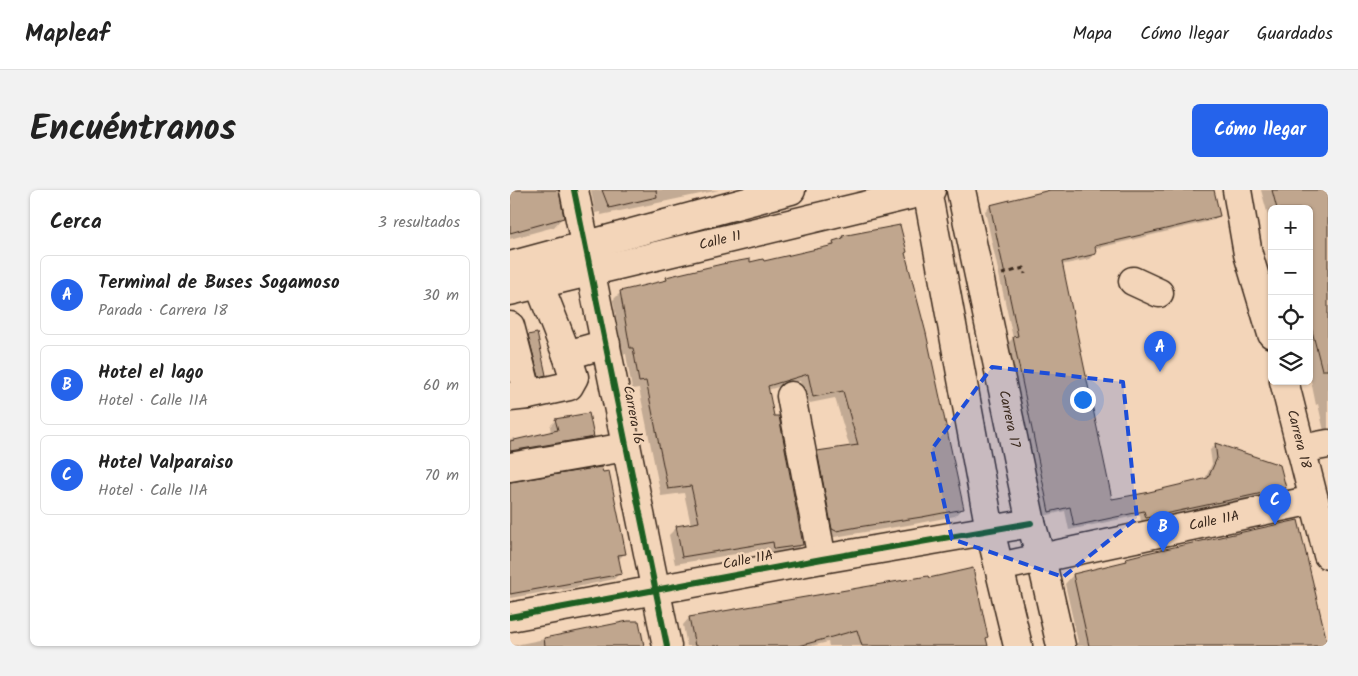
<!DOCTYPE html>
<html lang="es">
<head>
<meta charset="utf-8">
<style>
	body { margin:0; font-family:Kalam,sans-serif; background:#f2f2f2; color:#222 }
	.controls { position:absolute; right:15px; top:15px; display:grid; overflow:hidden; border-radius:8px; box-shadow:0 1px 4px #0004 }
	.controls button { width:45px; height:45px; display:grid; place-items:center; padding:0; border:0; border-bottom:1px solid #e0e0e0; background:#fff; color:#222; font:25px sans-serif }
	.you { position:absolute; left:572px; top:209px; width:18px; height:18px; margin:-12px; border:4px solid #fff; border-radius:50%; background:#1a73e8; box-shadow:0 0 0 8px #1a73e833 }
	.badge { display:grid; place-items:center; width:32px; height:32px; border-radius:50%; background:#2563eb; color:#fff; font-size:16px; font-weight:700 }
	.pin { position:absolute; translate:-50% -41px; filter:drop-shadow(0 1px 2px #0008) }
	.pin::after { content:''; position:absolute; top:26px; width:18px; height:15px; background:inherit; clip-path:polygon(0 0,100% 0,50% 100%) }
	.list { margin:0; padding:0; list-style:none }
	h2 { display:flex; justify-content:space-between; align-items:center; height:65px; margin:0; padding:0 20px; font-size:21px }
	h2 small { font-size:16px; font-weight:400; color:#767676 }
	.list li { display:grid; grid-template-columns:32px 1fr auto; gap:15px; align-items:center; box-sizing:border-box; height:80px; margin:0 10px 10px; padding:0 10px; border:1px solid #e0e0e0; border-radius:8px }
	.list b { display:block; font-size:19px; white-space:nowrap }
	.list p { margin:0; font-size:16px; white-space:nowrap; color:#767676 }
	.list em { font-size:16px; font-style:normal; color:#767676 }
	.icon { flex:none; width:28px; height:28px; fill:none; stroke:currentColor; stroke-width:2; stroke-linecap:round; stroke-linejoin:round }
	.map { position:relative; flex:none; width:818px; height:456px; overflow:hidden; border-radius:8px }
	header { display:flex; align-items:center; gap:30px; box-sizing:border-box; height:70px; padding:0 25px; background:#fff; border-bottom:1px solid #e0e0e0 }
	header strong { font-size:24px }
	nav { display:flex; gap:28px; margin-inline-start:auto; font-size:18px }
	.intro { display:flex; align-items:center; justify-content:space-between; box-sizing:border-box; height:120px; padding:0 30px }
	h1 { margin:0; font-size:35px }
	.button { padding:12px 22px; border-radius:8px; background:#2563eb; color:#fff; font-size:18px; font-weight:700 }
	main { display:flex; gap:30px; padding:0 30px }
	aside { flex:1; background:#fff; border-radius:8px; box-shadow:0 1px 4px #0004 }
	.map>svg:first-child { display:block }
	.shadow { fill:#0003 }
	.building { fill:#c0a68e; stroke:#3b2a1e }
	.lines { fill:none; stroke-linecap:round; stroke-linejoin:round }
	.minor-casing { stroke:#3b2a1e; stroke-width:31 }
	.major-casing { stroke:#3b2a1e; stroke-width:31 }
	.path { stroke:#3b2a1e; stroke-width:3; stroke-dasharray:5 4; stroke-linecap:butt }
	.minor { stroke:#f3d5b9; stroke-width:28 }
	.major { stroke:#f3d5b9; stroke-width:28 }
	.cycleway-casing { stroke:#f3d5b9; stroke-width:9 }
	.cycleway { stroke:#1b5e20; stroke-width:6 }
	.marked { fill:#1d4ed8; fill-opacity:0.2; stroke:#1d4ed8; stroke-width:4; stroke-dasharray:10 6; stroke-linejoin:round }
	.labels { text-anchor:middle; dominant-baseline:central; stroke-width:4.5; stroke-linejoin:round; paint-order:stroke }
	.street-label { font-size:14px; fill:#3b2a1e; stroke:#f3d5b9 }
</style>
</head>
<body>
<header>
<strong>Mapleaf</strong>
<nav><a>Mapa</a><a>Cómo llegar</a><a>Guardados</a></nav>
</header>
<div class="intro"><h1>Encuéntranos</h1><a class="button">Cómo llegar</a></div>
<main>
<aside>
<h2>Cerca<small>3 resultados</small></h2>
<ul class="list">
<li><span class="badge">A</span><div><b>Terminal de Buses Sogamoso</b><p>Parada · Carrera 18</p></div><em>30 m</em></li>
<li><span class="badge">B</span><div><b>Hotel el lago</b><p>Hotel · Calle 11A</p></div><em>60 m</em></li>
<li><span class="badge">C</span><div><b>Hotel Valparaiso</b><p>Hotel · Calle 11A</p></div><em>70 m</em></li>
</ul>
</aside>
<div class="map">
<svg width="818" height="456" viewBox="0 0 818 456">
	<rect width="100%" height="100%" fill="#f3d5b9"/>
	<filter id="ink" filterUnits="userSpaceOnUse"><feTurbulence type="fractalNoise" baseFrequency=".02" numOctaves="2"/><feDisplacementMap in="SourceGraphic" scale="10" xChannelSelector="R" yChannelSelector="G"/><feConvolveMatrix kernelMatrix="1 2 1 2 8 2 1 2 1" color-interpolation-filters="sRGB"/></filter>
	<g filter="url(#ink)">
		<g class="shadow">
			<polygon points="0,0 48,0 52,28 44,37 0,49"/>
			<polygon points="81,0 209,0 91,25 90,22 85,23"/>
			<polygon points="542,0 703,0 709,26 704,30 584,59 585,64 580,69 551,75 601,311 695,289 702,274 700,260 705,255 769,276 774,297 769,302 631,332 630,325 559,340 555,321 534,326 498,153 503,148 475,21 480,16"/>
			<polygon points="751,0 818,0 818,245 815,246 808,214 806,215 800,186 801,185 799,177 799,19 762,19 762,40"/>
			<polygon points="333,48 394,64 452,318 445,326 404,334 318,348 301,270 308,263 340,258 325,208 295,214 290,191 257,200 292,354 284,362 257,366 256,359 165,374 159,345 167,337 181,335 174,303 151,306 129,198 122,199 116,164 113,165 103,110 111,102 153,92 157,88 238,73 253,72 317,58 324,52 330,50"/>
			<polygon points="19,146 34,184 25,190 15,150"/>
			<polygon points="46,230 83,246 77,252 0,266 0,249 5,248 5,251 41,243 40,236"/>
			<polygon points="0,293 114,364 108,370 110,383 104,389 53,400 52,399 0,408"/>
			<polygon points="617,369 817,456 563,456 568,452 555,394 563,385 613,373"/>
			<polygon points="179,428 475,448 476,456 319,456 318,452 302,456 177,456 173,435"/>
			<polygon points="119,432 130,442 132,441 135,456 0,456"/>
		</g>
		<g class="building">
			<polygon points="0,0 49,0 54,28 0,43"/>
			<polygon points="92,0 146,0 147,7 99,18"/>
			<polygon points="540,0 704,0 710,26 585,56 586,64 552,72 602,309 635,303 698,288 707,268 705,253 770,275 776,298 636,328 634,321 564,336 560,317 539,322 503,147 508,146 480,15"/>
			<polygon points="762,0 818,0 818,180 812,180 799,129 799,19 767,19"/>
			<polygon points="390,35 397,62 395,63 416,143 454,319 412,327 348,337 326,341 322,339 307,261 348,255 333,201 303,207 298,184 258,196 264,226 269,226 293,355 264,359 263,352 172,367 166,336 189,332 181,296 158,299 136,191 129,192 123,158 120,158 110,101 157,90 156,87 212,74 240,69 240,72 253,69 254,71 324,55 323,51 333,48 332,46"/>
			<polygon points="27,143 36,185 29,187 18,145"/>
			<polygon points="79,223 84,247 0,261 0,251 48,240 45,229"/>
			<polygon points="91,277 93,282 99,281 110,334 116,364 108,365 112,384 0,404 0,292"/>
			<polygon points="788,330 818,456 579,456 563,384 617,371 616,368 632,364"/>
			<polygon points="463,378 478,447 476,448 478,456 352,456 347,440 289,456 185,456 179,427 418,386 419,388"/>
			<polygon points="118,431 129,431 134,456 35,456 34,448"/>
		</g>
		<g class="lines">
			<g class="minor-casing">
				<g id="minor">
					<polyline points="64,0 157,456"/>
					<polyline points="727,0 738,64 762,144"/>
					<polyline points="623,91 649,103"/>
					<polyline points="29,94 57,165 96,154"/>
					<polyline points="0,136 18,205"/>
					<path id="s1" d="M774,191L818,365"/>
					<polyline points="281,206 312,369"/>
					<polyline points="0,207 18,205 59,196 64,187 57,165"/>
					<polyline points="791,259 818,254"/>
					<polyline points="0,277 116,257"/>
					<path id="s2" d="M489,377L803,310"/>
					<polyline points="0,427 312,369 521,333"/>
				</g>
			</g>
			<g class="major-casing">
				<g id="major">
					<polyline points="417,0 480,340 508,456"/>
					<path id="s3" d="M451,0L521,333L531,368L551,456"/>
					<polyline points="0,76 281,0"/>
					<path id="s4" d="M0,101L421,0"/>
				</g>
			</g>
			<polyline class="path" points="492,84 514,78 515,84"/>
			<use href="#minor" class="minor"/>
			<use href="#major" class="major"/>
			<g class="cycleway-casing">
				<g id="cycleway">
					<polyline points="64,0 157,456"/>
					<polyline points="0,427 312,369 521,333"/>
				</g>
			</g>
			<use href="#cycleway" class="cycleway"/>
		</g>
	</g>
	<path class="marked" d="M482,177L613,192L627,328L553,387L442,349L422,259Z"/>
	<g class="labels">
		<g class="street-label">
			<text stroke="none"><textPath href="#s4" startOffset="216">Calle 11</textPath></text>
			<text transform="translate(123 225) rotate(79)">Carrera 16</text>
			<text stroke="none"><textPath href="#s3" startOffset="234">Carrera 17</textPath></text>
			<text stroke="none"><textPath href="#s1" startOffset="60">Carrera 18</textPath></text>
			<text stroke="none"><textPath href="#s2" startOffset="220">Calle 11A</textPath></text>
			<text transform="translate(238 370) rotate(-11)">Calle 11A</text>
		</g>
	</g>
</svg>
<div class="controls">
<button>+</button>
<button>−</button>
<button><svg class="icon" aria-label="locate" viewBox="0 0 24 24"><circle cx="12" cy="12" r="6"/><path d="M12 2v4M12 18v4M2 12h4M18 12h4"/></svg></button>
<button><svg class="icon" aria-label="layers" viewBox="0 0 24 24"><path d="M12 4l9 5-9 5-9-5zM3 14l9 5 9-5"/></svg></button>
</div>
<div class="you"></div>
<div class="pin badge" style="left:650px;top:182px">A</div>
<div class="pin badge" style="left:653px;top:362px">B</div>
<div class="pin badge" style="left:765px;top:335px">C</div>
</div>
</main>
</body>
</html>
